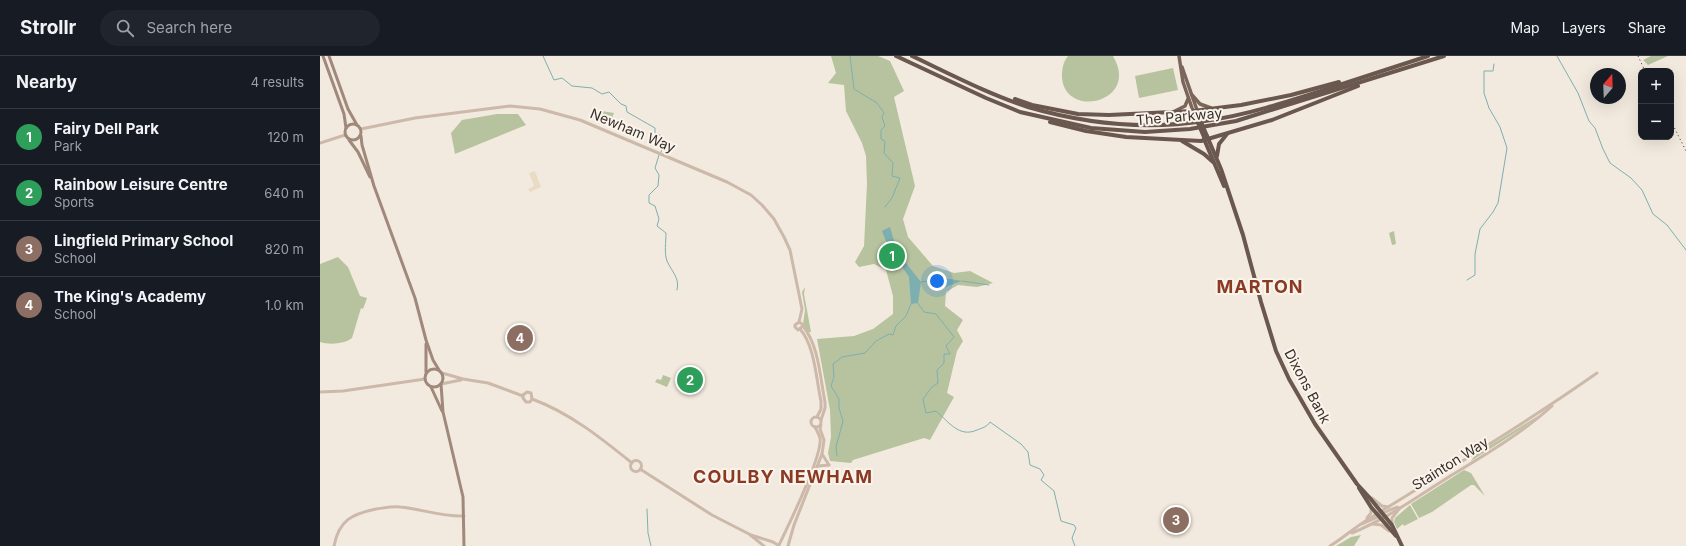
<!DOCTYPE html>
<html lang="en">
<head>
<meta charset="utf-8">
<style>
	body { margin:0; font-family:Inter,sans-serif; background:#20242c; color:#f1f3f6 }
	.controls { position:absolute; right:12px; top:12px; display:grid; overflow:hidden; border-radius:8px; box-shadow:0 4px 16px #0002 }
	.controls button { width:36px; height:36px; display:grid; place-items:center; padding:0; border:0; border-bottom:1px solid #363941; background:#171b24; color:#f1f3f6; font:20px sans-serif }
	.compass { position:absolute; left:1270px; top:12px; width:36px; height:36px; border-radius:50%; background:#171b24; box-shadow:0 4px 16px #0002; rotate:19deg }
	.you { position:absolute; left:617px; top:225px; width:14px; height:14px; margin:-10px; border:3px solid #fff; border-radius:50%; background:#1a73e8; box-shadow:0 0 0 6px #1a73e833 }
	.badge { display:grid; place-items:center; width:26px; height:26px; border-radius:50%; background:#db2777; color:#fff; font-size:13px; font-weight:700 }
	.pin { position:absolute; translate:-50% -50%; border:2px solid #fff; box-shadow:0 1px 4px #0006 }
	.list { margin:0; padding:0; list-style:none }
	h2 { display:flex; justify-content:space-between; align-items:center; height:52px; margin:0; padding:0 16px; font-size:17px }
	h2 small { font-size:13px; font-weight:400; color:#9ea1a6 }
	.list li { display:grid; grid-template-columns:26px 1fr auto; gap:12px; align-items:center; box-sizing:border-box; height:56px; padding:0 16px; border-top:1px solid #363941 }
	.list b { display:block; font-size:15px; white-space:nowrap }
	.list p { margin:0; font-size:13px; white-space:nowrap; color:#9ea1a6 }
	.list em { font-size:13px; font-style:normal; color:#9ea1a6 }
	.icon { flex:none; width:22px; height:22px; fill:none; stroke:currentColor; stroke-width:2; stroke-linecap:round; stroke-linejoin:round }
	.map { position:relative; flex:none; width:1366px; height:490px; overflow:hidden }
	header { display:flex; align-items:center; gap:24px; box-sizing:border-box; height:56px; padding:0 20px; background:#171b24; border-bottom:1px solid #363941 }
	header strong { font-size:19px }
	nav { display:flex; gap:22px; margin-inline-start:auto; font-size:14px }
	.search { width:280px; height:36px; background:#20242c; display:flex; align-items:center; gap:10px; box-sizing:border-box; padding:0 14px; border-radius:22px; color:#9ea1a6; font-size:15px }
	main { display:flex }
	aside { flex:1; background:#171b24 }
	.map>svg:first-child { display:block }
	.green { fill:#b7c39e }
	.plaza { fill:#ebdbc6 }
	.water { fill:#7dafb1 }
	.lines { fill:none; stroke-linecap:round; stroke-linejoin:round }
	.stream { stroke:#7dafb1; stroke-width:1 }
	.tertiary { stroke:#ccb9aa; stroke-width:3 }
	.secondary { stroke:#a0887b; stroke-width:3 }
	.primary { stroke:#7b665b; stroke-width:3.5 }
	.trunk { stroke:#6a584e; stroke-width:4 }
	.rail { stroke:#392f2a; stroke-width:1; stroke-dasharray:1 3; stroke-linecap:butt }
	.trunk-bridge { stroke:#6a584e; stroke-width:4 }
	.labels { text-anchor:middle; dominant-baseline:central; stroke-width:4; stroke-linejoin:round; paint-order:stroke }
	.street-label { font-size:14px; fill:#392f2a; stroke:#faf4ec }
	.district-label { font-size:18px; font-weight:bold; letter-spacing:1px; fill:#8a3a22; stroke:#faf4ec }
</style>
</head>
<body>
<header>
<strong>Strollr</strong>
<div class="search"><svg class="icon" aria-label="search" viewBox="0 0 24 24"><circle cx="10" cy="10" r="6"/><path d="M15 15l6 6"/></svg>Search here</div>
<nav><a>Map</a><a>Layers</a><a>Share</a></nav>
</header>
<main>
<aside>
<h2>Nearby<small>4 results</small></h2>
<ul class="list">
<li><span class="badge" style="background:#2e9e5b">1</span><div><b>Fairy Dell Park</b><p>Park</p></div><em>120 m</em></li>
<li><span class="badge" style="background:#2e9e5b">2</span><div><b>Rainbow Leisure Centre</b><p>Sports</p></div><em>640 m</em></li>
<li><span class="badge" style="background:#8d6e63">3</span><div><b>Lingfield Primary School</b><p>School</p></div><em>820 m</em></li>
<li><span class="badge" style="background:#8d6e63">4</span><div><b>The King's Academy</b><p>School</p></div><em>1.0 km</em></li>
</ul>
</aside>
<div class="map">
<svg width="1366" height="490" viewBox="0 0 1366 490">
	<rect width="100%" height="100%" fill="#f3eadf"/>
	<g class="green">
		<polygon points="511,0 558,0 570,5 584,35 574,41 595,130 583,163 588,181 613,210 634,217 650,215 673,227 657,231 638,229 626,236 625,250 643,264 637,274 643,285 637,295 627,337 634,341 610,384 604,382 533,404 531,407 510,405 508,397 511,381 510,354 497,283 534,280 553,273 573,258 573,240 566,214 554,208 539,211 535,206 544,190 547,128 546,100 542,87 526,55 524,29 508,27 516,17"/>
		<path d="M748,0H793C821,47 743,64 742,20C742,13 743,6 748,0Z"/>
		<polygon points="1331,0 1348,0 1328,9 1323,4"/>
		<polygon points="853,12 858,34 819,42 815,20"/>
		<polygon points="282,55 294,57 291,64 280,61"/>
		<polygon points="177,58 198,58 206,69 135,98 131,77 142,64"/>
		<polygon points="1074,175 1076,188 1072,189 1069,177"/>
		<path d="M18,201L28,211L40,240L47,242L43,253L41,252L32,282C25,288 9,289 0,286V208Z"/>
		<polygon points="485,231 484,238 491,276 488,276 483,268 485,254 482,236"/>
		<polygon points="343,319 351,322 347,331 335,326 337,323 341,324"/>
		<polygon points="1221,358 1201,373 1151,405 1155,399"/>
		<polygon points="1144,414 1151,417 1165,440 1154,429 1151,429 1112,456 1099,462 1091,448"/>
		<polygon points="1090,449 1098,463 1084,470 1083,468 1077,473 1074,466 1075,462"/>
		<polygon points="1041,479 1034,490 1016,490 1031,481"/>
	</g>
	<polygon class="plaza" points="215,115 221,131 210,136 208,133 214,130 209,117"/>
	<g class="water">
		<polygon points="570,171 574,185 585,193 582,202 601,226 598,247 591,248 589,221 567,188 562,175"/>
		<polygon points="624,222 642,225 620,233 614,228"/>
	</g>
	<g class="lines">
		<g class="stream">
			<polyline points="223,0 234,24 242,22 252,30 272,32 282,38 289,36 301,48 306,50 307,56 335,72 335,77 340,79 344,88 341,96"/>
			<polyline points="530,0 534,33 557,47 564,57 562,61 565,70 561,74 561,83 565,85 564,97 573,107 572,120 580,122 572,142 565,151"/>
			<polyline points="1237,0 1258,37 1269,65 1275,72 1283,93 1290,107 1311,122 1322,134 1333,158 1347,169 1366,194"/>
			<path d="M339,99L335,112L339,119L338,130L329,139V147L335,150L339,163L337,170L346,177C346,186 344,197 347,205C352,216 360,222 357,234"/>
			<polyline points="1147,224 1155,219 1155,198 1160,173 1173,156 1178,147 1187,92 1180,71 1169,52 1164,37 1164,15 1173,15 1174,8"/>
			<polyline points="642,225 669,229"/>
			<polyline points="601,226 608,225 614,228"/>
			<path d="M597,246L604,256L616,258L634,281L626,290L630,298H624V307L617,314L618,327L612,331L603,343L606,357L616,355C629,366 639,382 657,374C662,372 667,371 670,366L701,388L708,396L710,409L720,413L724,419L721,424L734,435L741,465L754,469L756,472L752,482L755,490"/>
			<polyline points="517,400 516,391 523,365 519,352 519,343 511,330 514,321 513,308 522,301 545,297 556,285 569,278 573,279 576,270 586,260 591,248"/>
			<polyline points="327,453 328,477 331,490"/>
		</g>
		<g class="tertiary">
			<polyline points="41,73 95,62 174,52 190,50 220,53 260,64 407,126 431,139 442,149 454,163 464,181 470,194 482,253 479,266 475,269 475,271 478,274 483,270 482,268 479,266"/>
			<polyline points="0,87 25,79"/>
			<path d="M483,270C499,290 500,321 505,346V352L501,364"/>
			<path d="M480,273C495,290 496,323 501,345V353L497,361"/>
			<polyline points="122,317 143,323 168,327 203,340"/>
			<polyline points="121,328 141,324"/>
			<polyline points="0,336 23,335 105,323"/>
			<path d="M212,343L211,337L207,336L203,339V342L206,346H210L212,343C250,357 281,382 312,407"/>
			<circle cx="496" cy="366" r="5"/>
			<polyline points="502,398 509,409"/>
			<circle cx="316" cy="410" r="5.5"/>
			<polyline points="498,410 509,409"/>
			<polyline points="320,413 392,459 429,478 444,490"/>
			<polyline points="1052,442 1062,450 1069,451"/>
			<polyline points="1061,458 1077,451 1079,452"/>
			<polyline points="1047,462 1051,457 1051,451"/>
			<polyline points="1042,468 1060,460"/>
			<polyline points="1053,468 1061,469 1069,475"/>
			<polyline points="1072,469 1072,462 1079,453"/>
			<path d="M1032,477C1066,463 1096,442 1127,422C1163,400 1201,378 1232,350"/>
			<polyline points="431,479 453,486 458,489"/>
			<path d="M459,489C468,470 503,400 500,382C499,378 497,375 495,371"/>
			<path d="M14,490C19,464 32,458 56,453C64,452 72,450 80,451C102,453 122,461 144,460"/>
			<polyline points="468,490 474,469 502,398 504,384 500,373 501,369"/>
			<path d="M1010,490C1023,482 1034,472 1047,464C1124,416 1203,369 1277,317"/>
		</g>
		<g class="secondary">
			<polyline points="3,0 24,58 26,72"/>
			<polyline points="9,0 28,53 37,69"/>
			<circle cx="33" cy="76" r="8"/>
			<polyline points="41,80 42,89 54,130 95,242 106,284 113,304 119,314"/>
			<polyline points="29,84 38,96 50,121"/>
			<polyline points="106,288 106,316"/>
			<circle cx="114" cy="322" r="9"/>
			<polyline points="121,328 123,356 143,441 144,490"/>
			<polyline points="111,331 122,355"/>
		</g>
		<g class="primary">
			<polyline points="859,0 863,26 873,55"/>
			<polyline points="862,11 877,54"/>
			<polyline points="872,39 880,48 891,52"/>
			<polyline points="855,55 865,50 868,43"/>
		</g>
		<g class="trunk">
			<polyline points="576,0 666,42 700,56 771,72 825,76 870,73 916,65 1124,0"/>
			<path d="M592,0C630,18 668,38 708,51C766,68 825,74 885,65C927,59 967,46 1007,33C1041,22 1074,11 1108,0"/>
			<polyline points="695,43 712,49 758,58 789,59 873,55 921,49 971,39 1019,26"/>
			<polyline points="730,66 766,75 806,81 881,85 952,64 1038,30"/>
			<polyline points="887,80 901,113 923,179 941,246 956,295 969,323 995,368 1037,428 1049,441 1072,469 1082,490"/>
			<polyline points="884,83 904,130"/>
			<polyline points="862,85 884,98 893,106"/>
			<polyline points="897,100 899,88 907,78"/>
			<polyline points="1039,432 1051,451 1076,480"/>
		</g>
		<g class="rail">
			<polyline points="1318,0 1325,15"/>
			<polyline points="1351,65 1366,95"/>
		</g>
		<g class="trunk-bridge">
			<polyline points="878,59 887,80"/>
			<polyline points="875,60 884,81"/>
		</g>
	</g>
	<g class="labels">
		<g class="street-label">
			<text transform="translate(859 60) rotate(-5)">The Parkway</text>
			<text transform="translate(313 74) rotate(23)">Newham Way</text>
			<text transform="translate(988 330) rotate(62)">Dixons Bank</text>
			<text transform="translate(1130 407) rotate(-32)">Stainton Way</text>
		</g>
		<g class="district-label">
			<text x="940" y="230">MARTON</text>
			<text x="463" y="420">COULBY NEWHAM</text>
		</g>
	</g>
</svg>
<div class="controls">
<button>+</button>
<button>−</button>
</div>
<svg class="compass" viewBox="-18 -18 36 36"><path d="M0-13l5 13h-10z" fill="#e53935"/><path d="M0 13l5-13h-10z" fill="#9ea1a6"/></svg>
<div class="you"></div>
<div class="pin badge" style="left:572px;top:200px;background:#2e9e5b">1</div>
<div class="pin badge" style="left:370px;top:324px;background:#2e9e5b">2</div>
<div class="pin badge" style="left:856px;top:464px;background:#8d6e63">3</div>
<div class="pin badge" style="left:200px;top:282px;background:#8d6e63">4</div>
</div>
</main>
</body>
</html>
